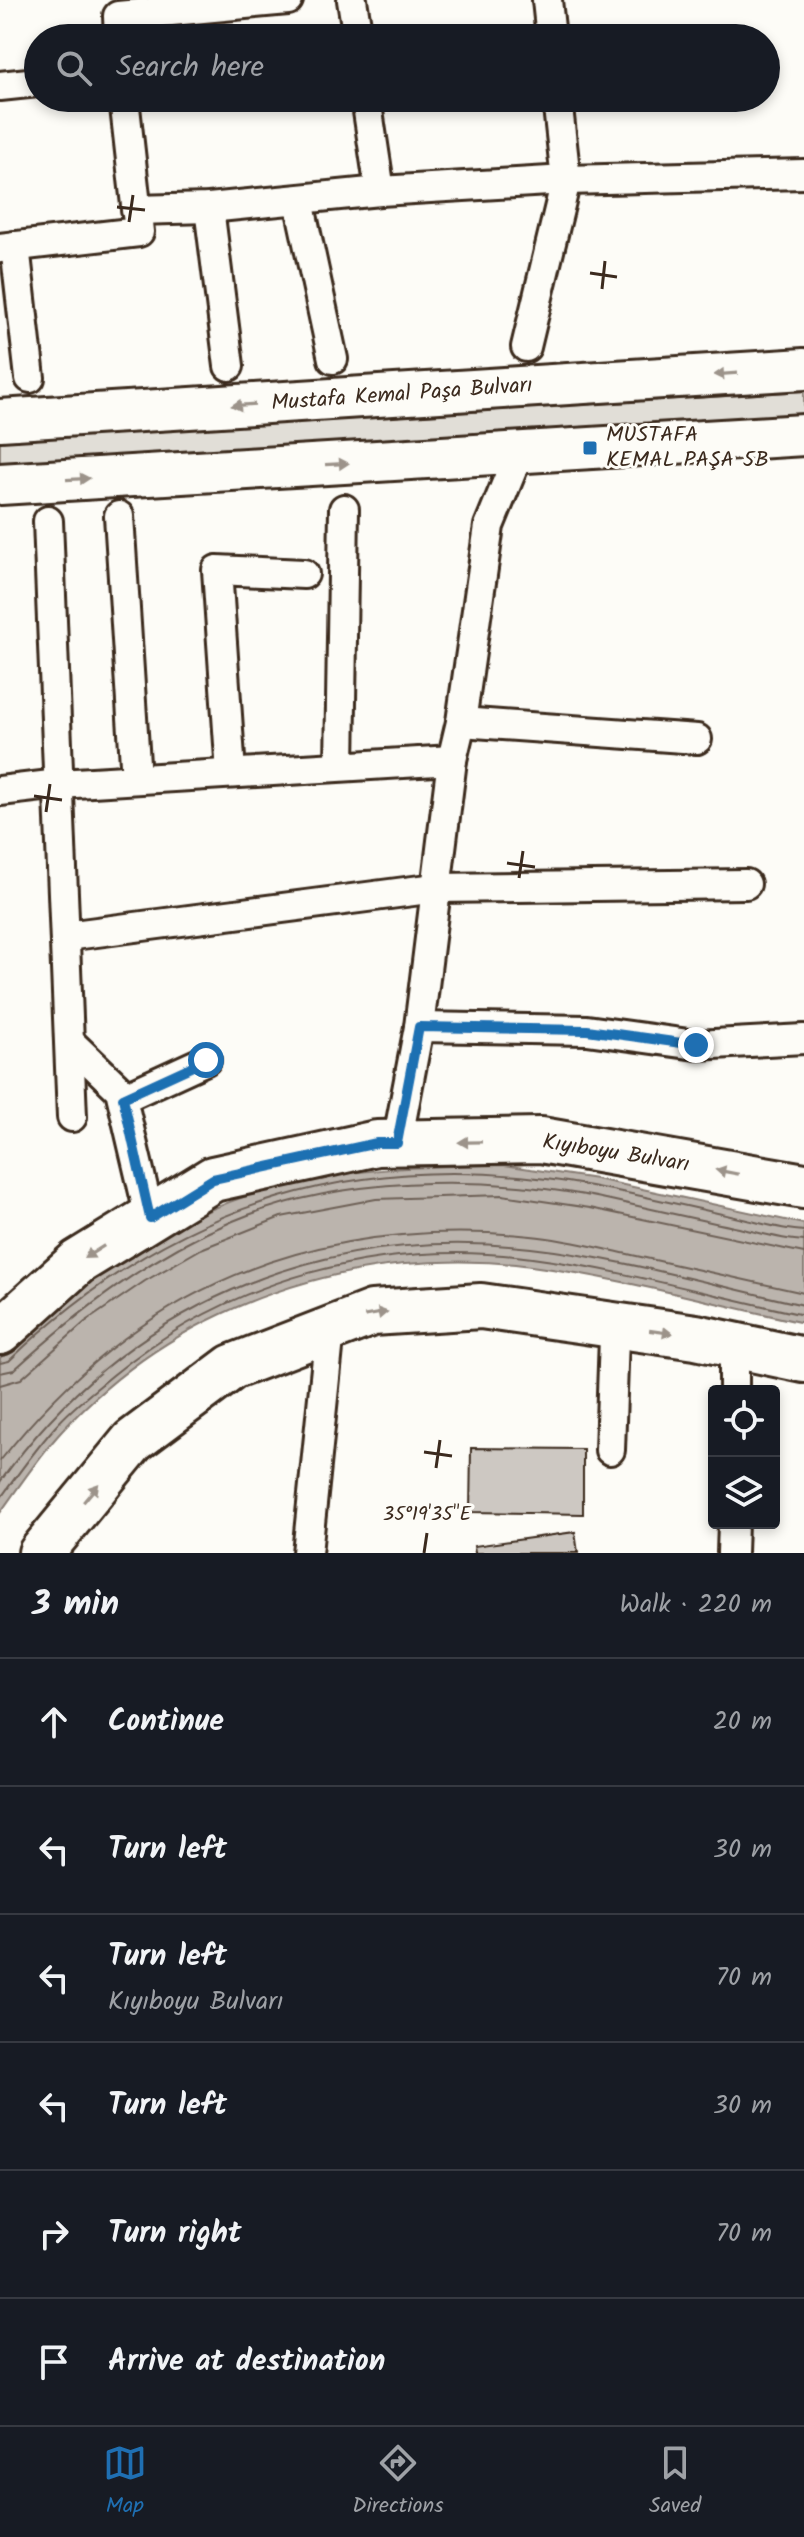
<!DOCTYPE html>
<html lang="en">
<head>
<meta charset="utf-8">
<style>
	body { margin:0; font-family:Kalam,sans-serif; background:#242831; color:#f1f3f6 }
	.controls { position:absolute; right:24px; bottom:24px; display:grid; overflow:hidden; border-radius:8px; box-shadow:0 4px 12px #0003 }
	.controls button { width:72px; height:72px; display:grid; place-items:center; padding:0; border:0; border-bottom:2px solid #363941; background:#171b24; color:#f1f3f6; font:40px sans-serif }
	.stop { position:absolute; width:24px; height:24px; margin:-18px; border:6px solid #1f6fb2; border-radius:50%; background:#fff }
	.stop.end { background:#1f6fb2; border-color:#fff; box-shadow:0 2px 8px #0008 }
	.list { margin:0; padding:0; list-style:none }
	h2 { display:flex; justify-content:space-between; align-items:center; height:104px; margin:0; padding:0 32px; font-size:34px }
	h2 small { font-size:26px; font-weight:400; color:#9ea1a6 }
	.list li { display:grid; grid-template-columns:52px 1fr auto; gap:24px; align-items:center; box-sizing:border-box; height:128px; padding:0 32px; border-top:2px solid #363941 }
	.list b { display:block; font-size:30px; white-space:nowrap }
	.list p { margin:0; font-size:26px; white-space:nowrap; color:#9ea1a6 }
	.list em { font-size:26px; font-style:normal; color:#9ea1a6 }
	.icon { flex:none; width:44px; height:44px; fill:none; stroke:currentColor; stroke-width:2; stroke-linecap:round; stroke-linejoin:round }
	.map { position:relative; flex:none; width:804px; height:1553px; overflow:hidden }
	.search { position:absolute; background:#171b24; box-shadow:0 4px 12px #0003; left:24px; right:24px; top:24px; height:88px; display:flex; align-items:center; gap:20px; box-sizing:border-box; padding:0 28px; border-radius:44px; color:#9ea1a6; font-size:30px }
	.sheet { height:872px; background:#171b24 }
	nav { display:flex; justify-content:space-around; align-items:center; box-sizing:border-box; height:112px; border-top:2px solid #363941; background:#171b24; font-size:22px; color:#9ea1a6 }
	nav a { display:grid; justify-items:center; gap:4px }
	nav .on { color:#1f6fb2 }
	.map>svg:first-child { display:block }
	.green { fill:#e1ded7; stroke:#8e847a; stroke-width:2 }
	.water { fill:#bbb4ad; stroke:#887d74; stroke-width:2 }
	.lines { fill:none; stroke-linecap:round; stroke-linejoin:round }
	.shore { stroke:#6e6157; stroke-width:2 }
	.building { fill:#cdc8c2; stroke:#3b2a1e; stroke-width:2 }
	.minor-casing { stroke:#3b2a1e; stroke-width:34 }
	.secondary-casing { stroke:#3b2a1e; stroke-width:46 }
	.primary-casing { stroke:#3b2a1e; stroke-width:50 }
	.minor { stroke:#fdfcf7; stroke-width:28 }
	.secondary { stroke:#fdfcf7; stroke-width:40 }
	.primary { stroke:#fdfcf7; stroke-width:44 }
	.oneway { fill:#9c938a }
	.route { stroke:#1f6fb2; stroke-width:10 }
	.ticks { fill:none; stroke:#3b2a1e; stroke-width:3 }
	.poi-dot { fill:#1f6fb2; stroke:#fdfcf7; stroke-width:3 }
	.labels { text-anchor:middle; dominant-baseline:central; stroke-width:6; stroke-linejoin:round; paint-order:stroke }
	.street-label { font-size:22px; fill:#3b2a1e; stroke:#fdfcf7 }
	.poi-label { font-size:22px; fill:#3b2a1e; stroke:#fdfcf7; text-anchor:start }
	.ticks-label { font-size:20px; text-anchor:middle; fill:#3b2a1e; stroke:#fdfcf7; stroke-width:6; stroke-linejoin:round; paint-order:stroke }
</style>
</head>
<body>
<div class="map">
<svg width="804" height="1553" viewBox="0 0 804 1553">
	<rect width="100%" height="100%" fill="#fdfcf7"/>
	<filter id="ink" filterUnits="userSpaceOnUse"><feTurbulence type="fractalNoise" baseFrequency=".0125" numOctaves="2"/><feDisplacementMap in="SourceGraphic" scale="16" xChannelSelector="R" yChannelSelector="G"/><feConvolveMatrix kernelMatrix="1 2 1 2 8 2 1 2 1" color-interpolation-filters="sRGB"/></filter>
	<g filter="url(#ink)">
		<polygon class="green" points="804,391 804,414 0,464 0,441"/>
		<path class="water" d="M504,1165L596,1179L804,1224V1323C714,1304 622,1278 531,1266C359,1244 180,1302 62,1431C39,1456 20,1485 0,1513V1358C75,1285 170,1215 273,1188C349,1168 426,1166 504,1165Z"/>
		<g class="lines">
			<g class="shore">
				<path d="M0,1363L9,1361C176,1200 363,1145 591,1186C641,1195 690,1207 739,1218C760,1223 782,1230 804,1231"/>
				<path d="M0,1373L14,1370C80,1310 150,1256 233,1221C340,1176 478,1175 591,1196C640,1206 690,1218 739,1228C760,1233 782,1240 804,1241"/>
				<polyline points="0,1385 21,1379 85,1322 145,1281 201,1249 281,1217 376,1199 502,1195 590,1208 804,1253"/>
				<path d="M0,1461C137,1287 311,1215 531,1236C565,1239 599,1248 632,1255C689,1268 747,1280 804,1293"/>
				<path d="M0,1482C125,1306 317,1224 531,1248C621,1258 715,1286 804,1305"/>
				<path d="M0,1499C17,1475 35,1450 55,1427C72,1407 94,1391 113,1375C231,1278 381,1238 532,1258C623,1270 714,1296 804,1315"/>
			</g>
		</g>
		<g class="building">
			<polygon points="471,1448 583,1449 583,1514 470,1512"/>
			<polygon points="575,1532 578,1553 475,1553 474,1546"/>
		</g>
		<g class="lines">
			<g class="minor-casing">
				<g id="minor">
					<polyline points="352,0 358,38"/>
					<polyline points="547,0 551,38"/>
					<polyline points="119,38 118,16 288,0"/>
					<polyline points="0,86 38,82"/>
					<polyline points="366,98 380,191"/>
					<polyline points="299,201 333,359"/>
					<polyline points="209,208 229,366"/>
					<polyline points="136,210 209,208 380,191 566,180 804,174"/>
					<polyline points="15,246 30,378"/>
					<polyline points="0,248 139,232 124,98"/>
					<polyline points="526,347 566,180 557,98"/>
					<polyline points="119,516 136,779"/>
					<polyline points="48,521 72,1117"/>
					<polyline points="461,722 697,739"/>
					<polyline points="340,766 344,509"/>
					<polyline points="231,773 217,570 304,574"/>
					<polyline points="0,791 59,784 452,760"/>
					<polyline points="66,936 436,888 746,884"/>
					<polyline points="419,1027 587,1030 696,1045 804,1039"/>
					<polyline points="70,1042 120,1090 150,1218"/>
					<polyline points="123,1098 206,1060"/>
					<polyline points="397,1143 419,1027 452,760 461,722 489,526 519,453"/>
					<polyline points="734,1391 734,1345"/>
					<polyline points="610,1450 614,1337"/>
					<polyline points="307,1553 330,1329"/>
					<polyline points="732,1553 733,1523"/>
				</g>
			</g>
			<g class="secondary-casing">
				<g id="secondary">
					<polyline points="0,420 804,369"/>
					<polyline points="0,484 804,435"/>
				</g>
			</g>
			<g class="primary-casing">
				<g id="primary">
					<polyline points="0,1332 78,1262 213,1179 377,1143 541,1140 804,1186"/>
					<polyline points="41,1553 133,1441 232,1367 372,1313 481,1306 696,1337 804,1360"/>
				</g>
			</g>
			<use href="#minor" class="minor"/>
			<use href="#secondary" class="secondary"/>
			<use href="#primary" class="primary"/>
		</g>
		<defs><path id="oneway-solid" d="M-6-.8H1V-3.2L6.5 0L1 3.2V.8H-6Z" transform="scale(2)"/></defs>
		<g class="oneway">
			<use href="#oneway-solid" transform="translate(726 374) rotate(176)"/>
			<use href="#oneway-solid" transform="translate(243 405) rotate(176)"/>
			<use href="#oneway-solid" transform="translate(337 464) rotate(-3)"/>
			<use href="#oneway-solid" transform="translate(78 479) rotate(-3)"/>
			<use href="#oneway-solid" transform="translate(470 1142) rotate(179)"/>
			<use href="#oneway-solid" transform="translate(727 1172) rotate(-169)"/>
			<use href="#oneway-solid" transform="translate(94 1252) rotate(148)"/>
			<use href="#oneway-solid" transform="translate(376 1314) rotate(-10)"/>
			<use href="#oneway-solid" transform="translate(661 1332) rotate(8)"/>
			<use href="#oneway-solid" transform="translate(91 1493) rotate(-50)"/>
		</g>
	</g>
	<g class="lines" filter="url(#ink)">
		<polyline class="route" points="206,1060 123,1098 150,1218 213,1179 377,1143 397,1143 419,1027 587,1030 696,1045"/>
	</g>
	<path class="ticks" d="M117,207L145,210M129,222L133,195M590,273L617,277M602,289L605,261M34,796L62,800M46,812L50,784M507,863L535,867M519,878L523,851M424,1452L452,1456M436,1468L440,1440M424,1553L427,1533"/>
	<rect class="poi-dot" x="582" y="440" width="16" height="16" rx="4"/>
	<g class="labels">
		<g class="street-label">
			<text transform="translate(402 395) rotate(-4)">Mustafa Kemal Paşa Bulvarı</text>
			<text transform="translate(616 1154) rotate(9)">Kıyıboyu Bulvarı</text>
		</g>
		<g class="poi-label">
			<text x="606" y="435">MUSTAFA<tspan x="606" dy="25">KEMAL PAŞA 5B</tspan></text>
		</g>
	</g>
	<g class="ticks-label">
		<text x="427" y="1520">35°19'35"E</text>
	</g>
</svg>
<div class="controls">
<button><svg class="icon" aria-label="locate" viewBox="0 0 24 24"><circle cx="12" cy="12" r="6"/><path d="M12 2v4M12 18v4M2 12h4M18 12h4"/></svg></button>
<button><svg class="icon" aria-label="layers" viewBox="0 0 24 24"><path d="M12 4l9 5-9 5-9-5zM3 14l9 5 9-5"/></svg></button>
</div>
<div class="stop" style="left:206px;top:1060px"></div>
<div class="stop end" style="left:696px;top:1045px"></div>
<div class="search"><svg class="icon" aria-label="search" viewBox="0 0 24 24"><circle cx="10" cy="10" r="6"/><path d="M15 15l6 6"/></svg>Search here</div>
</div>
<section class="sheet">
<h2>3 min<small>Walk · 220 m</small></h2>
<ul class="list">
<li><svg class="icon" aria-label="ahead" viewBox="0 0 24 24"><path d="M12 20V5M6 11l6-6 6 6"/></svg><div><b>Continue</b></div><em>20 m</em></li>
<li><svg class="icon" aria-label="left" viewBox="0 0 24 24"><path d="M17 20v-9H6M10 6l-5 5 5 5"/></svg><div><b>Turn left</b></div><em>30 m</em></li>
<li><svg class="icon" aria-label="left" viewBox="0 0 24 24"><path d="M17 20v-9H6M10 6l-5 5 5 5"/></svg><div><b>Turn left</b><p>Kıyıboyu Bulvarı</p></div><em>70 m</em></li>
<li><svg class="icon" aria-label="left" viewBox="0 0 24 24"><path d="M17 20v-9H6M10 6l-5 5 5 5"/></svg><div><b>Turn left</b></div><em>30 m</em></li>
<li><svg class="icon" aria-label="right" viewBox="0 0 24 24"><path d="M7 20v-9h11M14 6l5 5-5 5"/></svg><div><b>Turn right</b></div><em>70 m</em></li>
<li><svg class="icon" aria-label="arrive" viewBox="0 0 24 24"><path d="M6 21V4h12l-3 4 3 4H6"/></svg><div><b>Arrive at destination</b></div></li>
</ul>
</section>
<nav>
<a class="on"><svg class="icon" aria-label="map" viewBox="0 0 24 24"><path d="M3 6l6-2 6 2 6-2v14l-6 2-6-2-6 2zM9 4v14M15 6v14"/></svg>Map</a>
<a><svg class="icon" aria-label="directions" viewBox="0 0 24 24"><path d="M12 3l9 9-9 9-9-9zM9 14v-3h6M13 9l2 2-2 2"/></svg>Directions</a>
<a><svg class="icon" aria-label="saved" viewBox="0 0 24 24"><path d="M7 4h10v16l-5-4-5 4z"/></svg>Saved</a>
</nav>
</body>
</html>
